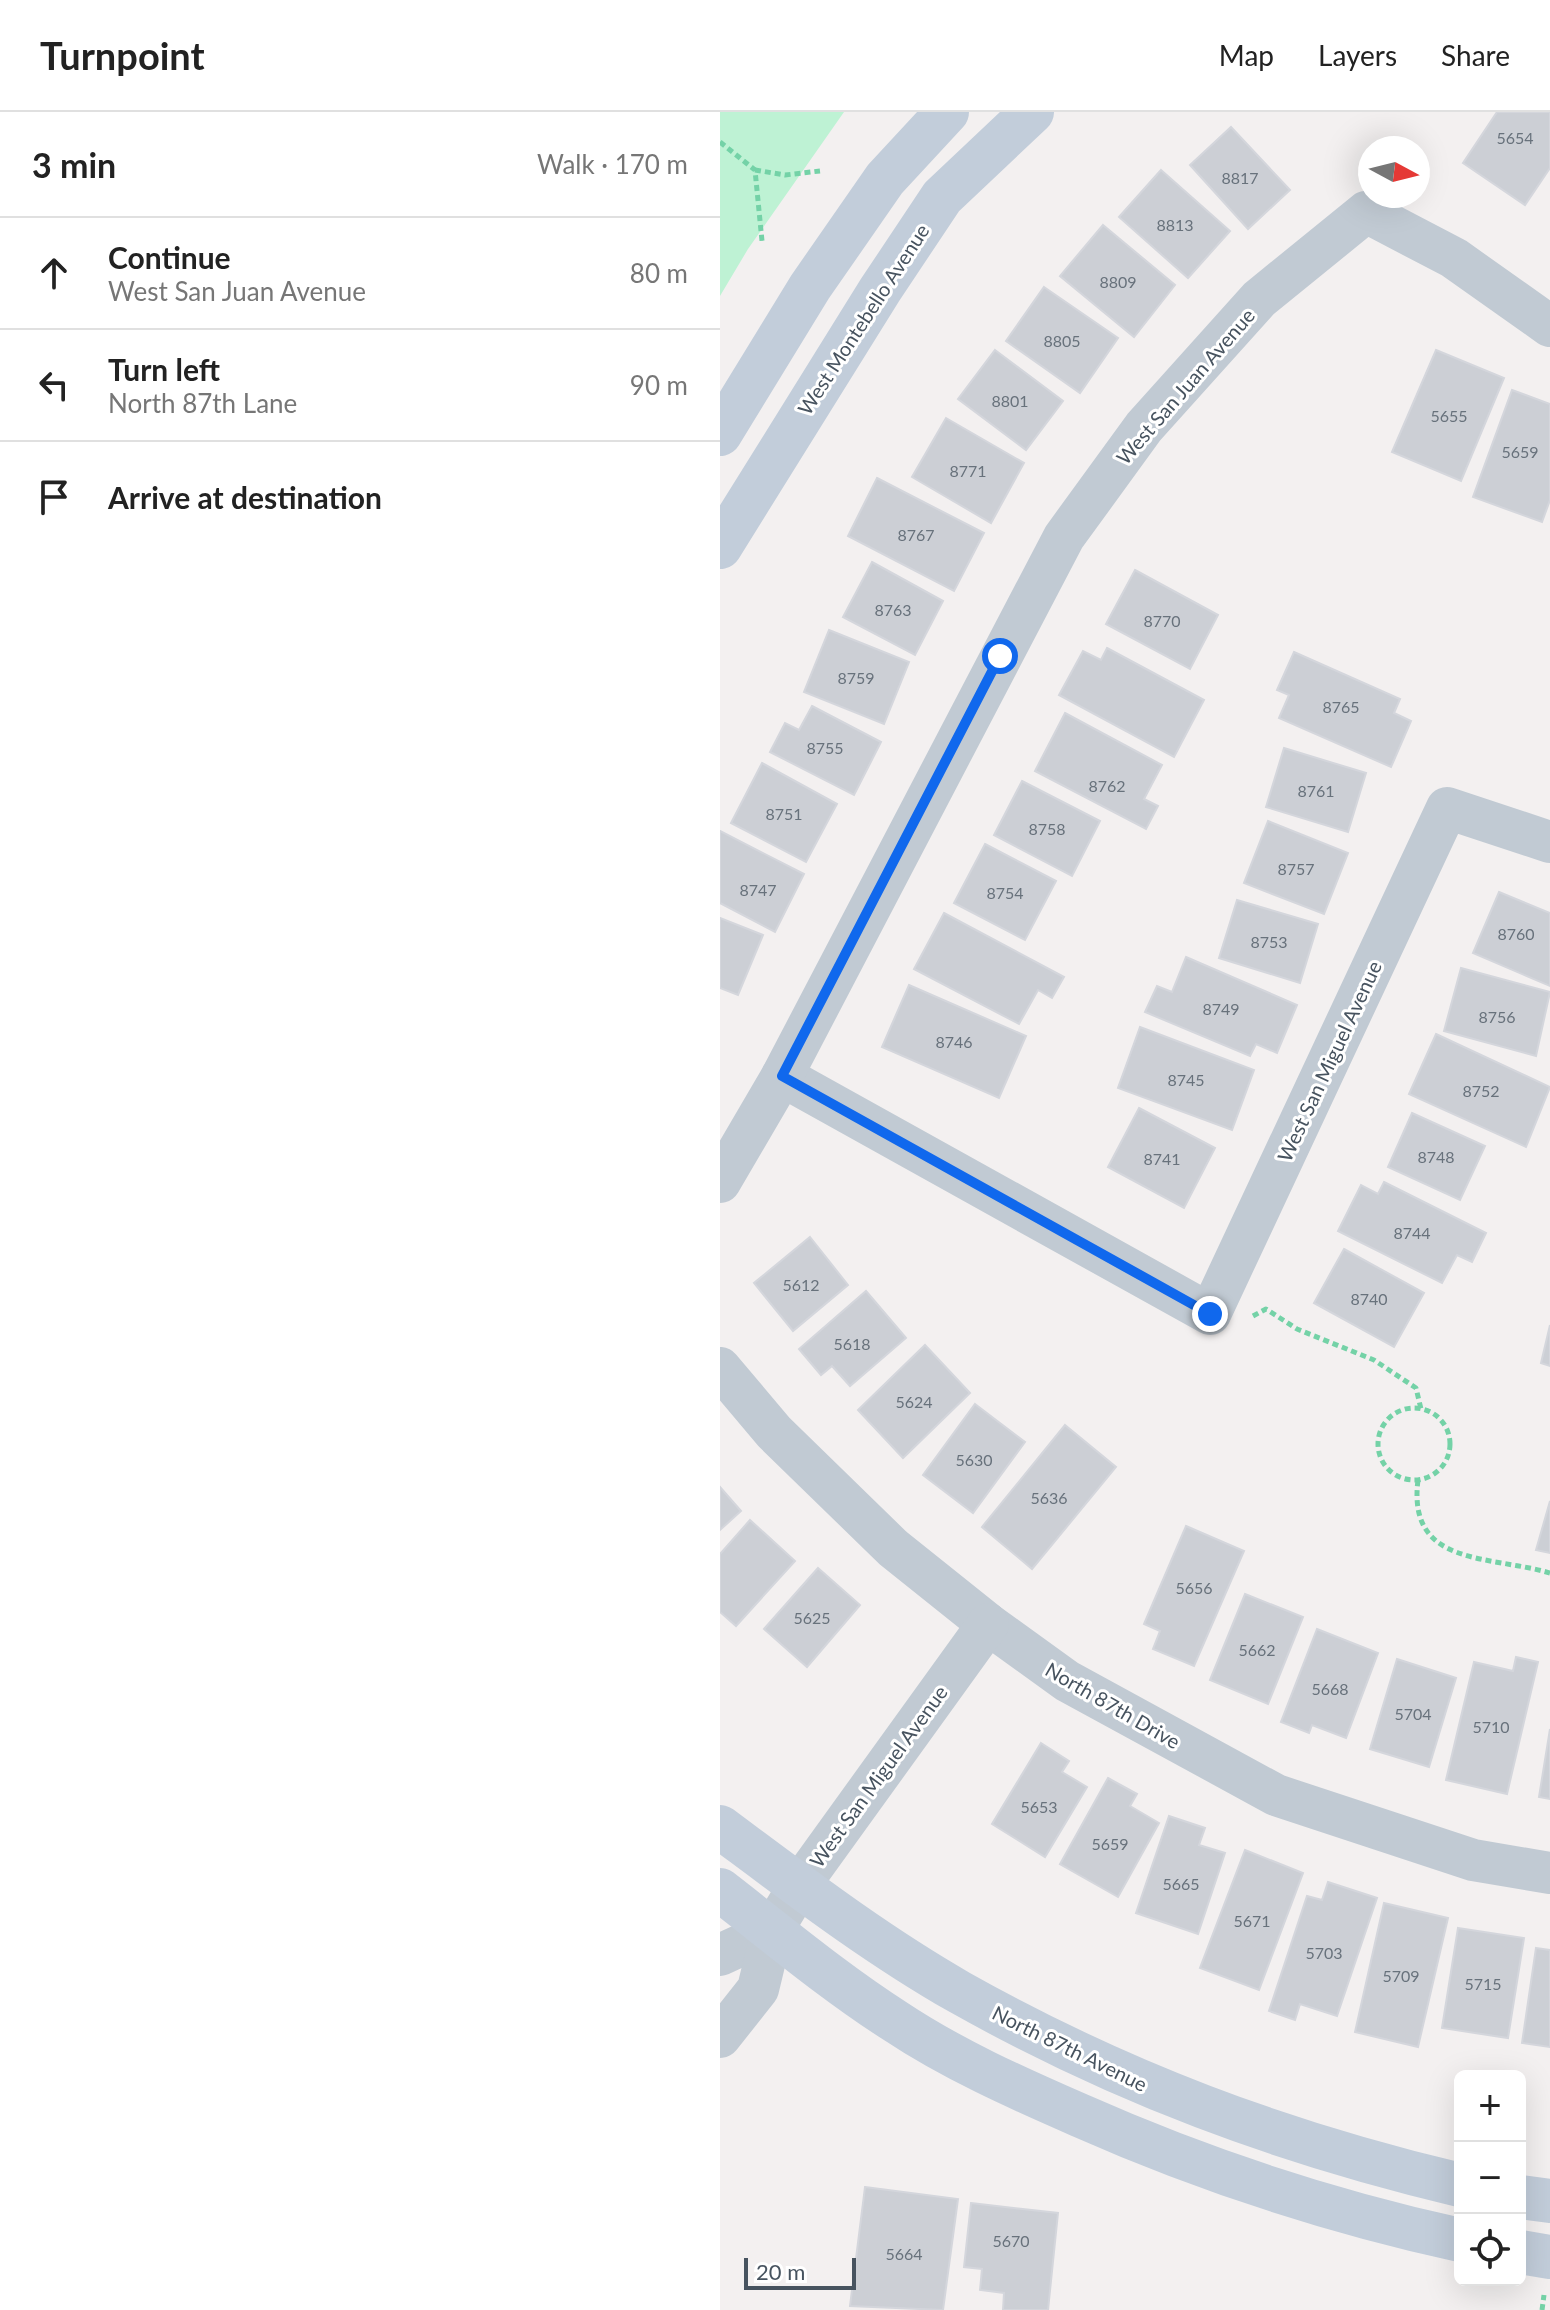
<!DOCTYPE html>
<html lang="en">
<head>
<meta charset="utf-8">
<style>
	body { margin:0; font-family:Lato,sans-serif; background:#f2f2f2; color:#222 }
	.controls { position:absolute; right:24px; bottom:24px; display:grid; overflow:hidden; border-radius:12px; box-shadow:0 8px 32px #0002 }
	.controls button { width:72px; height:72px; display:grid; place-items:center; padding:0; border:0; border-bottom:2px solid #e0e0e0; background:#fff; color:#222; font:40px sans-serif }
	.compass { position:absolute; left:638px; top:24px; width:72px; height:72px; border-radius:50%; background:#fff; box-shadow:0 8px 32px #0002; rotate:97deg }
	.scale { position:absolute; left:24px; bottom:20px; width:112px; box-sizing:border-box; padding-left:8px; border:4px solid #47535f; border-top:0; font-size:22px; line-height:28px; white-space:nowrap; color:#47535f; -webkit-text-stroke:6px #fff; paint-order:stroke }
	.stop { position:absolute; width:24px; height:24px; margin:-18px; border:6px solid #1068ed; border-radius:50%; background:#fff }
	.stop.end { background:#1068ed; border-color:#fff; box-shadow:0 2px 8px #0008 }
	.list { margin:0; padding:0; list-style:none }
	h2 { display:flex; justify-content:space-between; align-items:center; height:104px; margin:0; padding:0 32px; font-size:34px }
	h2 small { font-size:26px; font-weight:400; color:#767676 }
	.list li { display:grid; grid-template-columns:52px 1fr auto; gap:24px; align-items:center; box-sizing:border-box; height:112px; padding:0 32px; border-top:2px solid #e0e0e0 }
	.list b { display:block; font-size:30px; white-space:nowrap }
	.list p { margin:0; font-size:26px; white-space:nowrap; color:#767676 }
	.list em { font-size:26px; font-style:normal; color:#767676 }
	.icon { flex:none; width:44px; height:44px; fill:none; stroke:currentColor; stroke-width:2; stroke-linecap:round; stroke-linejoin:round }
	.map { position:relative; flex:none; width:830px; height:2198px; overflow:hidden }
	header { display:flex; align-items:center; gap:48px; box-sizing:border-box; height:112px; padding:0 40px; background:#fff; border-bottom:2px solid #e0e0e0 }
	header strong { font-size:38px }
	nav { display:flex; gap:44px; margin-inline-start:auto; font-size:28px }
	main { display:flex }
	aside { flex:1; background:#fff }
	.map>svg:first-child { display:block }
	.green { fill:#bef2d4 }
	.building { fill:#cccfd5; stroke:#d4d6dc; stroke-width:2 }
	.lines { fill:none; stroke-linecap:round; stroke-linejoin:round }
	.path { stroke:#74d2a7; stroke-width:5; stroke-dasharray:6 4; stroke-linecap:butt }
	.street { stroke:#c1cad3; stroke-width:42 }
	.secondary { stroke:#c2cdda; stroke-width:44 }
	.route { stroke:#1068ed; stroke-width:10 }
	.labels { text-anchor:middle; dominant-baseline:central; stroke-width:6; stroke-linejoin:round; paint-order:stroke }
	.number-label { font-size:16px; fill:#68727c }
	.street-label { font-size:20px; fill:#47535f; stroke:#fff }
</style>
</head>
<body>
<header>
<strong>Turnpoint</strong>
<nav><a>Map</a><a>Layers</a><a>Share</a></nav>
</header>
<main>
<aside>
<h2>3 min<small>Walk · 170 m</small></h2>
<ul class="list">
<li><svg class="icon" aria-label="ahead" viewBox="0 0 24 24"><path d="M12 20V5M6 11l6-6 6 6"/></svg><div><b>Continue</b><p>West San Juan Avenue</p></div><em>80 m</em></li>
<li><svg class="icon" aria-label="left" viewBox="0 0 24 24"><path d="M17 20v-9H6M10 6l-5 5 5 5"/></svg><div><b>Turn left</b><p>North 87th Lane</p></div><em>90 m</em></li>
<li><svg class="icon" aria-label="arrive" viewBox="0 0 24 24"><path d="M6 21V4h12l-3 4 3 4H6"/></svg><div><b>Arrive at destination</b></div></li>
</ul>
</aside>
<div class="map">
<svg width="830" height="2198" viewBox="0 0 830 2198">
	<rect width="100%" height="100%" fill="#f3f0f0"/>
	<polygon class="green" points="0,0 124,0 28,137 0,184"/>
	<g class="building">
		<polygon points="777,0 830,0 830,56 805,93 743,51"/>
		<polygon points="511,15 570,78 528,117 470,53"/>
		<polygon points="441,58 510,119 468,166 399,105"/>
		<polygon points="383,113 455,173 414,225 340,164"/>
		<polygon points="324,175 398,226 360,281 286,229"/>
		<polygon points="275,238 343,289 306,338 238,287"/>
		<polygon points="716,238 784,266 741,369 672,340"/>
		<polygon points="792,278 830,292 830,388 822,410 753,385"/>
		<polygon points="226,306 304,351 271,411 192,365"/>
		<polygon points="157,366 264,421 234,479 128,424"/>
		<polygon points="152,450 223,489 195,543 123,505"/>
		<polygon points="415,458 498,503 470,557 386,512"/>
		<polygon points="109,518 189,550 164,612 84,580"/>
		<polygon points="387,536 484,588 454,645 339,583 363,539 381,548"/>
		<polygon points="574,540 680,587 674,601 691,609 671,655 559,606 569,583 557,578"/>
		<polygon points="92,594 161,630 134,683 50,640 65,611 79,618"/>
		<polygon points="345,601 442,653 424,687 438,694 426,717 315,659"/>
		<polygon points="564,636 646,661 628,720 546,695"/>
		<polygon points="42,651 117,692 86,750 11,711"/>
		<polygon points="302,669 380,709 352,764 274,723"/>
		<polygon points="548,709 628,741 604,802 524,771"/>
		<polygon points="0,719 84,762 55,820 0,791"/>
		<polygon points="265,732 336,769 305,828 234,791"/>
		<polygon points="779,780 830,801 830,874 753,841"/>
		<polygon points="517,788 598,812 580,871 499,846"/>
		<polygon points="224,801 344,865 332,886 318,878 299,912 194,857"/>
		<polygon points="0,806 43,823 18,883 0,876"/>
		<polygon points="466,845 577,893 557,941 536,932 530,944 425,900 437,874 452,880"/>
		<polygon points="741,856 830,880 816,944 724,919"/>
		<polygon points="189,873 306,924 279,986 162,935"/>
		<polygon points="420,915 534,958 512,1018 398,976"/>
		<polygon points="716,922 830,975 806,1035 689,982"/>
		<polygon points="419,996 495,1036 464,1096 388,1055"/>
		<polygon points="692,1001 765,1034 740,1088 668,1055"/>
		<polygon points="664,1070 766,1121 752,1150 737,1143 722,1171 618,1119 641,1073 658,1082"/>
		<polygon points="90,1125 128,1173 73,1219 34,1171"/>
		<polygon points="624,1137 704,1181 674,1235 594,1191"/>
		<polygon points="146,1179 186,1226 130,1274 112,1254 101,1263 79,1237"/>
		<polygon points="830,1213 830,1254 821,1251"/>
		<polygon points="205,1233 250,1281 183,1346 138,1298"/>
		<polygon points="255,1292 305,1330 253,1401 203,1363"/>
		<polygon points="345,1313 396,1355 312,1457 262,1415"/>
		<polygon points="0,1375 21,1399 0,1418"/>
		<polygon points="830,1389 830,1441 816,1438"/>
		<polygon points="30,1408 75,1449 16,1514 0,1500 0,1442"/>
		<polygon points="466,1414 524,1439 474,1554 433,1537 440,1519 424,1512"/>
		<polygon points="98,1456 140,1493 87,1555 44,1517"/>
		<polygon points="525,1482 583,1505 548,1592 490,1568"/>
		<polygon points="597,1517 658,1541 626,1626 592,1613 589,1621 561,1610"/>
		<polygon points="796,1545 818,1550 787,1682 726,1668 754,1550 793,1559"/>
		<polygon points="677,1547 736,1566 709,1655 650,1637"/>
		<polygon points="830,1617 830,1687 819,1685"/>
		<polygon points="321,1631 349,1649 342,1660 367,1675 325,1745 272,1712"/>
		<polygon points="388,1666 417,1682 410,1694 439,1711 398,1785 340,1752"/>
		<polygon points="449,1704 485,1716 479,1733 505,1741 478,1822 416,1801"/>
		<polygon points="525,1738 583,1761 539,1878 480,1856"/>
		<polygon points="608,1770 657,1786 617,1904 580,1892 575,1908 549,1899 587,1784 602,1788"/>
		<polygon points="664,1791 728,1806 698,1935 635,1920"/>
		<polygon points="738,1816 804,1826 788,1926 722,1916"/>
		<polygon points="816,1836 830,1838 830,1935 802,1931"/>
		<polygon points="145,2075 238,2087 223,2198 130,2194"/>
		<polygon points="251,2091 338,2101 328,2198 283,2198 284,2181 260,2178 262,2157 244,2155"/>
	</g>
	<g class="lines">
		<g class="path">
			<polyline points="0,30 35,58 42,129"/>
			<polyline points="35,58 65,63 100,59"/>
			<polyline points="533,1204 546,1197 577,1217 654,1248 696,1276 701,1297"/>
			<circle cx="694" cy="1332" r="36"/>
			<path d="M698,1368C687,1455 769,1443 830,1461"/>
			<polyline points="822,2198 824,2183"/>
		</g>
		<g class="street">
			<polyline points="62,964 490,1202 727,696 830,730"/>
			<polyline points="0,1070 62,964 344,425 424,315 539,187 646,100 734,146 830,214"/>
			<polyline points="0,1256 54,1320 173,1436 268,1512 347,1569 556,1683 753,1748 830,1761"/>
			<polyline points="0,1843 52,1819"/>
			<polyline points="0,1925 38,1877 52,1819 79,1774 268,1512"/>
		</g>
		<g class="secondary">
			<polyline points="0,322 90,175 165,67 227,0"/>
			<polyline points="0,435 160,178 222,85 312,0"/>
			<path d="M0,1715C78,1773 155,1832 239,1880C401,1971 560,2030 740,2073"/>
			<path d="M0,1778C57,1822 114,1870 175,1909C232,1947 297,1976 359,2003C483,2058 608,2099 740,2128"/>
			<polyline points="800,2085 830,2089"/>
			<polyline points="800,2140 830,2145"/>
		</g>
	</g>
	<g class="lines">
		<polyline class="route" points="280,544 62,964 490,1202"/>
	</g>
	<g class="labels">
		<g class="number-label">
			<text x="795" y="25">5654</text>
			<text x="520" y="65">8817</text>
			<text x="455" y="112">8813</text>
			<text x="398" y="169">8809</text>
			<text x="342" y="228">8805</text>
			<text x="290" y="288">8801</text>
			<text x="729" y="303">5655</text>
			<text x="800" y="339">5659</text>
			<text x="248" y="358">8771</text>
			<text x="196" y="422">8767</text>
			<text x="173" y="497">8763</text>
			<text x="442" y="508">8770</text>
			<text x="136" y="565">8759</text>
			<text x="621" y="594">8765</text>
			<text x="105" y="635">8755</text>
			<text x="387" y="673">8762</text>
			<text x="596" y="678">8761</text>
			<text x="64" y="701">8751</text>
			<text x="327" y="716">8758</text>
			<text x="576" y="756">8757</text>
			<text x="38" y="777">8747</text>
			<text x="285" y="780">8754</text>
			<text x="796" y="821">8760</text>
			<text x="549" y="829">8753</text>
			<text x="501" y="896">8749</text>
			<text x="777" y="904">8756</text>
			<text x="234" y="929">8746</text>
			<text x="466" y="967">8745</text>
			<text x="761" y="978">8752</text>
			<text x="716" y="1044">8748</text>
			<text x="442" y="1046">8741</text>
			<text x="692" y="1120">8744</text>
			<text x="81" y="1172">5612</text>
			<text x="649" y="1186">8740</text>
			<text x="132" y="1231">5618</text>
			<text x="194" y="1289">5624</text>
			<text x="254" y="1347">5630</text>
			<text x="329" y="1385">5636</text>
			<text x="474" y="1475">5656</text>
			<text x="92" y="1505">5625</text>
			<text x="537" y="1537">5662</text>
			<text x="610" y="1576">5668</text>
			<text x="693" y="1601">5704</text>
			<text x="771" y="1614">5710</text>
			<text x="319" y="1694">5653</text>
			<text x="390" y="1731">5659</text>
			<text x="461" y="1771">5665</text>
			<text x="532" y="1808">5671</text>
			<text x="604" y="1840">5703</text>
			<text x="681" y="1863">5709</text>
			<text x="763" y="1871">5715</text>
			<text x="291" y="2128">5670</text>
			<text x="184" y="2141">5664</text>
		</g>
		<g class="street-label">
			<text transform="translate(143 207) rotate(-57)">West Montebello Avenue</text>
			<text transform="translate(465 274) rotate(-49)">West San Juan Avenue</text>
			<text transform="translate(609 949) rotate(-65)">West San Miguel Avenue</text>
			<text transform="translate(393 1593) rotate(30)">North 87th Drive</text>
			<text transform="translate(158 1664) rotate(-54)">West San Miguel Avenue</text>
			<text transform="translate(350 1936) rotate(26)">North 87th Avenue</text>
		</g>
	</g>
</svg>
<div class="controls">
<button>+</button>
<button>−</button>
<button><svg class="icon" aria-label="locate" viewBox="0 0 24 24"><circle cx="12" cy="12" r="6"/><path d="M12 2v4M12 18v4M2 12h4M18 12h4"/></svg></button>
</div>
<svg class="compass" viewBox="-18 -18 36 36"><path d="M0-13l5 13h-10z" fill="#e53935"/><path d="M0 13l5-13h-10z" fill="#767676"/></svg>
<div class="scale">20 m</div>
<div class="stop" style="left:280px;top:544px"></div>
<div class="stop end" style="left:490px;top:1202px"></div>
</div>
</main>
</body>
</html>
